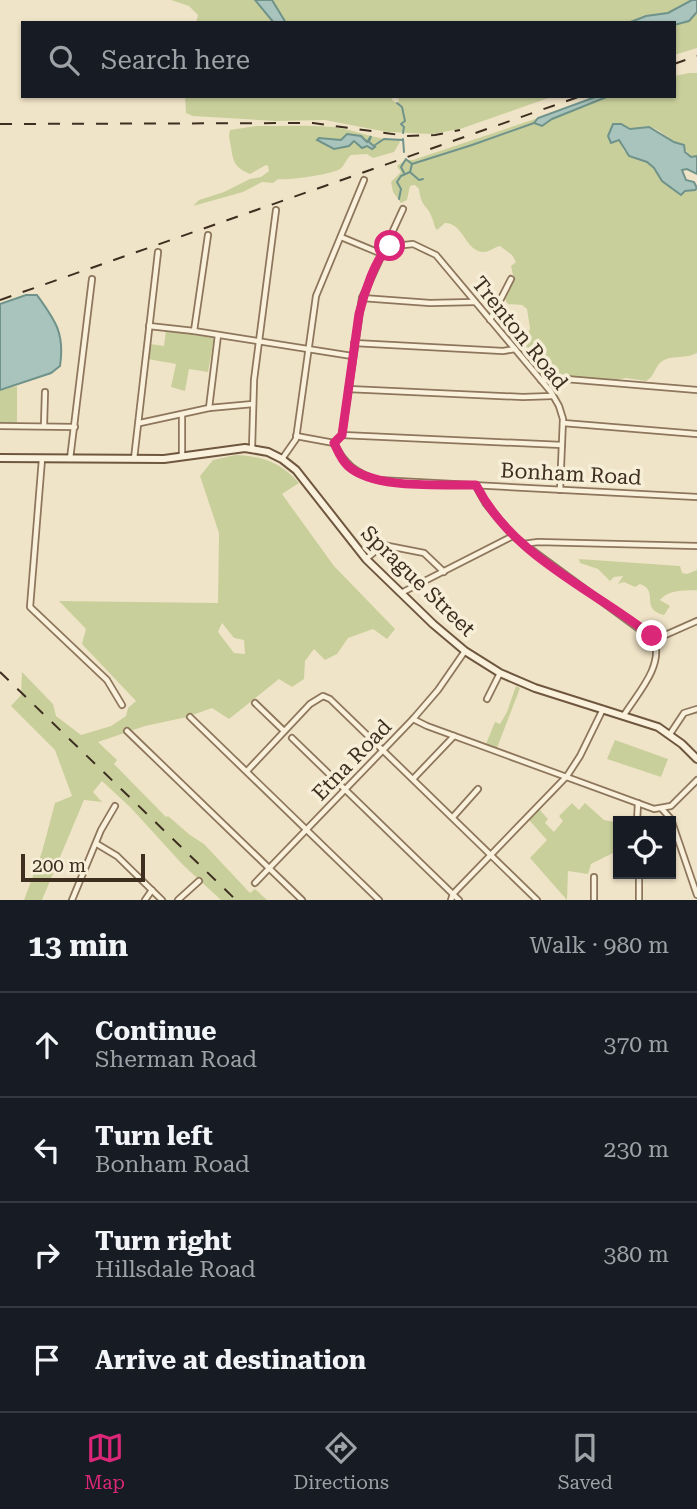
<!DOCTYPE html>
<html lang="en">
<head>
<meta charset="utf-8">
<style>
	body { margin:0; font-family:"Roboto Serif",serif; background:#242831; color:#f1f3f6 }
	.controls { position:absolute; right:21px; bottom:21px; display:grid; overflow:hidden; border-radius:0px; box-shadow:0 2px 5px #0004 }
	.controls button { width:63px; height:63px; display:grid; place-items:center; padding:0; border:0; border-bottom:2px solid #363941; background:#171b24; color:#f1f3f6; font:35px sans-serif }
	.scale { position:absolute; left:21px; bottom:18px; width:124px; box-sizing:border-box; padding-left:7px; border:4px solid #3d2e20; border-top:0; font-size:19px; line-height:24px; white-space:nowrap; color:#3d2e20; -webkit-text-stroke:5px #f7eed8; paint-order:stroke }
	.stop { position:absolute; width:21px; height:21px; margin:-16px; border:5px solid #db2777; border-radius:50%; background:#fff }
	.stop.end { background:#db2777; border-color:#fff; box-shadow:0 2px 7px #0008 }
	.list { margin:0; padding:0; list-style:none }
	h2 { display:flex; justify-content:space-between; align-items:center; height:91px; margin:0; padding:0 28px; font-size:30px }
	h2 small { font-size:23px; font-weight:400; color:#9ea1a6 }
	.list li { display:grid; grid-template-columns:46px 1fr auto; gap:21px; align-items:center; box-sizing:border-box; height:105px; padding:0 28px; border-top:2px solid #363941 }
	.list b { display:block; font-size:26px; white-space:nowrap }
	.list p { margin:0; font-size:23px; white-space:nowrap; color:#9ea1a6 }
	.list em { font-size:23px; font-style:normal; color:#9ea1a6 }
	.icon { flex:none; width:38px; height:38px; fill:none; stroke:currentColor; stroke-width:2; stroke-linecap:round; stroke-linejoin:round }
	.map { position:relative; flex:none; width:697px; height:900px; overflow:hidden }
	.search { position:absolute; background:#171b24; box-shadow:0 2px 5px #0004; left:21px; right:21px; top:21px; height:77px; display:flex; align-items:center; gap:18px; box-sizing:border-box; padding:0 24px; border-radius:0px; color:#9ea1a6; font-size:26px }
	.sheet { height:511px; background:#171b24 }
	nav { display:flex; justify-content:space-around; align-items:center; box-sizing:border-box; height:98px; border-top:2px solid #363941; background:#171b24; font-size:19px; color:#9ea1a6 }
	nav a { display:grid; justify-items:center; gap:4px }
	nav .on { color:#db2777 }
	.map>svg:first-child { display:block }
	.green { fill:#c9cf9b; fill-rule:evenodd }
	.water { fill:#a9c4bc; stroke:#6f938a; stroke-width:2 }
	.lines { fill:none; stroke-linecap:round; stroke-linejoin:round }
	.stream { stroke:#6f938a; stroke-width:2 }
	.minor-casing { stroke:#8d765c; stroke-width:8 }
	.secondary-casing { stroke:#6f573f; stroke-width:10 }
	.minor { stroke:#faf1dc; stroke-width:4.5 }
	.secondary { stroke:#faf1dc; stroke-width:6 }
	.rail { stroke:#3d2e20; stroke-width:2; stroke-dasharray:12 12; stroke-linecap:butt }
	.route { stroke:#db2777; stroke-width:9 }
	.labels { text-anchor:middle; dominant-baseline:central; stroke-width:7; stroke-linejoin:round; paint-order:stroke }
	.street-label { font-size:21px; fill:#3d2e20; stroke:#f7eed8 }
</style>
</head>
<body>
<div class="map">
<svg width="697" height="900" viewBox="0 0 697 900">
	<rect width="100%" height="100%" fill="#f0e4c8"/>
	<g class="green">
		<polygon points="171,0 255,0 274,23 196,23 198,15 189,6"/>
		<polygon points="272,0 692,0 668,13 646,16 628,23 286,23"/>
		<polygon points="697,12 697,48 674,55 674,25 689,21"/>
		<path d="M689,73H697V156L691,157L680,143C668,141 661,128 648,127C640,126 634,130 625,127L611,143L619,140L624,151L634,158L647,162L672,189L681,194L697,188V353C686,359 674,355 664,360C654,365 656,376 646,381L626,378L616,380L591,379L540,373L528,361L524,351L530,328L527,309L522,305L508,304L505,299L514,280L511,266L516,262L512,255L500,246C495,247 489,252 484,252C465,252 464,223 445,223L437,230C434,227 434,222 432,218C428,205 421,208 419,189L415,185L410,186L407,200L401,203L393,192L391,182L401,172L397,166L405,160H413L538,118L534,123L544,125L552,119L609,96H674V76Z"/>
		<polygon points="185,96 392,96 392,100 398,104 399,96 554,96 460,129 432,134 387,132 325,120 276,121 193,116 186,113"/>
		<path d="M256,126C281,126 308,125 334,127C356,130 376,140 399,140L400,142L394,152L373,158L367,154L351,155C346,159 345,165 340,169C334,174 286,181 278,179L273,183L262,182L243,192L193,206L199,200L224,192L250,179L261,177L269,171L268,166L266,165L250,174C235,168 233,162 231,147C230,140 228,137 230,130ZM349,134L361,136L367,142L370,138L371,144L375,145L371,148L366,146L362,148L354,141C343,152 329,149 319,138L341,140Z"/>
		<polygon points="166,330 214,338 208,372 189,369 185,391 171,387 176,364 148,359 150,344 164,346"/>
		<polygon points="17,386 17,423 0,423 0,390"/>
		<path d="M236,455C263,456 281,463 299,483L282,494L334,566L395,629L387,639L373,629L348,638L337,654L325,660L314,649L305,661L304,679L292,687L279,679L229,719L212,708L187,717L145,726L98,742L117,760L114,764L166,817L168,816L190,835L204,844L250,893L255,889L267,900H221L183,865L131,808L102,781L93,792L102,802L84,800L42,900H24L42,852L55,803L72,796L55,750L11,706L21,695L22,672L53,704L56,716L81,735L111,726L126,716L128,708L136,701L82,644L86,629L59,601L218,603L219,533L200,476L213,460ZM222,623L234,638L244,640L245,654L234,653L218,632Z"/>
		<path d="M579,559L680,566L682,573L687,574L697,570V590C682,591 670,589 660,600L670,606L664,615C639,609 660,591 640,584L635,587L624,582L618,584L623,576L614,577L610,581L598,569L580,563Z"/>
		<polygon points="516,686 520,688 497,748 486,744 495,722 500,724 507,712"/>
		<polygon points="615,740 668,759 661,777 607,759"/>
		<polygon points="572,803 579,810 585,803 604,820 614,822 613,853 591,864 588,874 568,871 567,900 530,858 547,840 529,820 539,809 548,819 545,823 554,832 563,821 559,816"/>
	</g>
	<g class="water">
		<polygon points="255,0 272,0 286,23 274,23"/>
		<polygon points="692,0 697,0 697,12 689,21 674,25 674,23 628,23 646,16 668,13"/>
		<polygon points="598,96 609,96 552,119 542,126 534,123 538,118"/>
		<polygon points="613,124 621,124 630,129 649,127 674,142 684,145 685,152 691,157 697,156 697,174 687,169 682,170 686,180 694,182 697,188 695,190 685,191 681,195 662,181 654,168 647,162 629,156 619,140 611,143 608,136"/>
		<polygon points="347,134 361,136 367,142 371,136 369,142 375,147 372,149 367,146 362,148 354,141 349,146 334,149 317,140 319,138 341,140"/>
		<path d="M26,295H37C55,320 65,333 60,366L51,373L0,390V304Z"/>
	</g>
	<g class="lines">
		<g class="stream">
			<polyline points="397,103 402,107 405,121 401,124 404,127 403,133"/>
			<polyline points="403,139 404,152"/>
			<polyline points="375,145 384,139 403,140"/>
			<polyline points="412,164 472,145 534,123"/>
			<polyline points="410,172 419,180 423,179"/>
			<polyline points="404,173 401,167 406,159"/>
			<polyline points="399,199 401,189 397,182 401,176 410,172 412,164 407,160"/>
		</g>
		<g class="minor-casing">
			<g id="minor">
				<polyline points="341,237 382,254"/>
				<polyline points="386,247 413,244 436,255 551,392 559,406 563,419 560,490"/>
				<polyline points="362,298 430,303 475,302"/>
				<polyline points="490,320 511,279"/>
				<polyline points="149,326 194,331 352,356"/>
				<polyline points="194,331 208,235"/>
				<polyline points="354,343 503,351 515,349"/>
				<polyline points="541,380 566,379 697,390"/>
				<polyline points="348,389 523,397 553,396"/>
				<polyline points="209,408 218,335"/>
				<polyline points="182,414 182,456"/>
				<polyline points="140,423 209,408 253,404"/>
				<polyline points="563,423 697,434"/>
				<polyline points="44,425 45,392"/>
				<polyline points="0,426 75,427"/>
				<polyline points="342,435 562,445"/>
				<polyline points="296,436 334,443"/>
				<path d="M334,443C344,464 356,473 378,480L697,497"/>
				<polyline points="334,443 342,435 362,298 403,209"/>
				<polyline points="252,449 254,380 276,210"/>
				<polyline points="42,459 30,607 107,680 122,705"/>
				<polyline points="70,459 92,279"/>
				<polyline points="134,459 158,252"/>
				<polyline points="282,459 296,439 316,296 364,180"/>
				<path d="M476,486L486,504L513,536L654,640C664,666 637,694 624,715"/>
				<polyline points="523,544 538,542 697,546"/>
				<polyline points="366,559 383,545 424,553 444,572"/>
				<polyline points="401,593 513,536"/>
				<polyline points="654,640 697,621"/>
				<polyline points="487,699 500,673"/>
				<polyline points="255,703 284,731"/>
				<polyline points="190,717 379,900"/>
				<polyline points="413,719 427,726 654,809 671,806 697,780"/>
				<polyline points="127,731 302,900"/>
				<polyline points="670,734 684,713 697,709"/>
				<polyline points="292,738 459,900"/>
				<polyline points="247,771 310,704 323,696 330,699 537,900"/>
				<polyline points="413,779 454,736"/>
				<polyline points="662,809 671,819 697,895"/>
				<polyline points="453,817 478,789"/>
				<polyline points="637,821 638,803"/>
				<polyline points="97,844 117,856 162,900"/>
				<polyline points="639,874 639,900"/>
				<polyline points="594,877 594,900"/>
				<polyline points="255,883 413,719 438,690 465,651"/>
				<polyline points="72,900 101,830 115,806"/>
				<polyline points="145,900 152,890"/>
				<polyline points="178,900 199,881"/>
				<polyline points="451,900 453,894 567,776 580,756 603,709"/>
			</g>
		</g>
		<g class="secondary-casing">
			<polyline id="secondary" points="0,458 164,459 245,448 268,452 282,459 296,470 366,559 433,624 465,651 500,673 535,688 658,727 682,744 697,759"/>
		</g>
		<use href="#minor" class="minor"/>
		<use href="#secondary" class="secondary"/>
		<g class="rail">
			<polyline points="674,64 697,56"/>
			<polyline points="0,124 313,123 407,136 435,135 460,130"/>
			<polyline points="0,300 581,96"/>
			<polyline points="0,672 236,900"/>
		</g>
	</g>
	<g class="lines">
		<path class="route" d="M390,246C376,255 363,297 359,314L342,435L334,443C338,451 341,460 348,466C375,490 441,484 476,485C513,557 591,588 652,636"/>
	</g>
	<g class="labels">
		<g class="street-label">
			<text transform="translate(520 333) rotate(51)">Trenton Road</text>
			<text transform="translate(571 474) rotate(3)">Bonham Road</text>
			<text transform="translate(418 581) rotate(44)">Sprague Street</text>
			<text transform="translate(352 760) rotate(-46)">Etna Road</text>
		</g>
	</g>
</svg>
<div class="controls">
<button><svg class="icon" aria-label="locate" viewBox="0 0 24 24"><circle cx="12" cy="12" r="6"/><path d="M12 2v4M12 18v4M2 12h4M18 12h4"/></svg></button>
</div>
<div class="scale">200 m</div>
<div class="stop" style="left:390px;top:246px"></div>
<div class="stop end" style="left:652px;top:636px"></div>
<div class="search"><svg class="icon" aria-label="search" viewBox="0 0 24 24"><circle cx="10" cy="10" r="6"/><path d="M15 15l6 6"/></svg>Search here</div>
</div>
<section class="sheet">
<h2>13 min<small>Walk · 980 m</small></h2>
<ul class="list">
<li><svg class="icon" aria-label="ahead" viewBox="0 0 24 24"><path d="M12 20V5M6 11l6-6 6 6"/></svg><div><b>Continue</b><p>Sherman Road</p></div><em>370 m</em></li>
<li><svg class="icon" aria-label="left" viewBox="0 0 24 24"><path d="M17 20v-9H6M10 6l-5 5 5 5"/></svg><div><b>Turn left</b><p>Bonham Road</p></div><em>230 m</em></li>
<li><svg class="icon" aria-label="right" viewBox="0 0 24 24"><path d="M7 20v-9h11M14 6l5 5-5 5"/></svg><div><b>Turn right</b><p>Hillsdale Road</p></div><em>380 m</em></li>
<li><svg class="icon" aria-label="arrive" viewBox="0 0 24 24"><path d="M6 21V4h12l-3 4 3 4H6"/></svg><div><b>Arrive at destination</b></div></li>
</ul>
</section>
<nav>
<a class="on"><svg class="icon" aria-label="map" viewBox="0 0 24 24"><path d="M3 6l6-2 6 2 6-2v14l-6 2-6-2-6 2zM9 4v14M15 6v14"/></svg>Map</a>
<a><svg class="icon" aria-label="directions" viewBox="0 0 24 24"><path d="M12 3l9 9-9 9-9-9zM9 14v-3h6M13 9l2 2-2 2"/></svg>Directions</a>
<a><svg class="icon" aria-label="saved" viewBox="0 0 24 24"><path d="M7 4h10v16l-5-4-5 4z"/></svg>Saved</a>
</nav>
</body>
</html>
